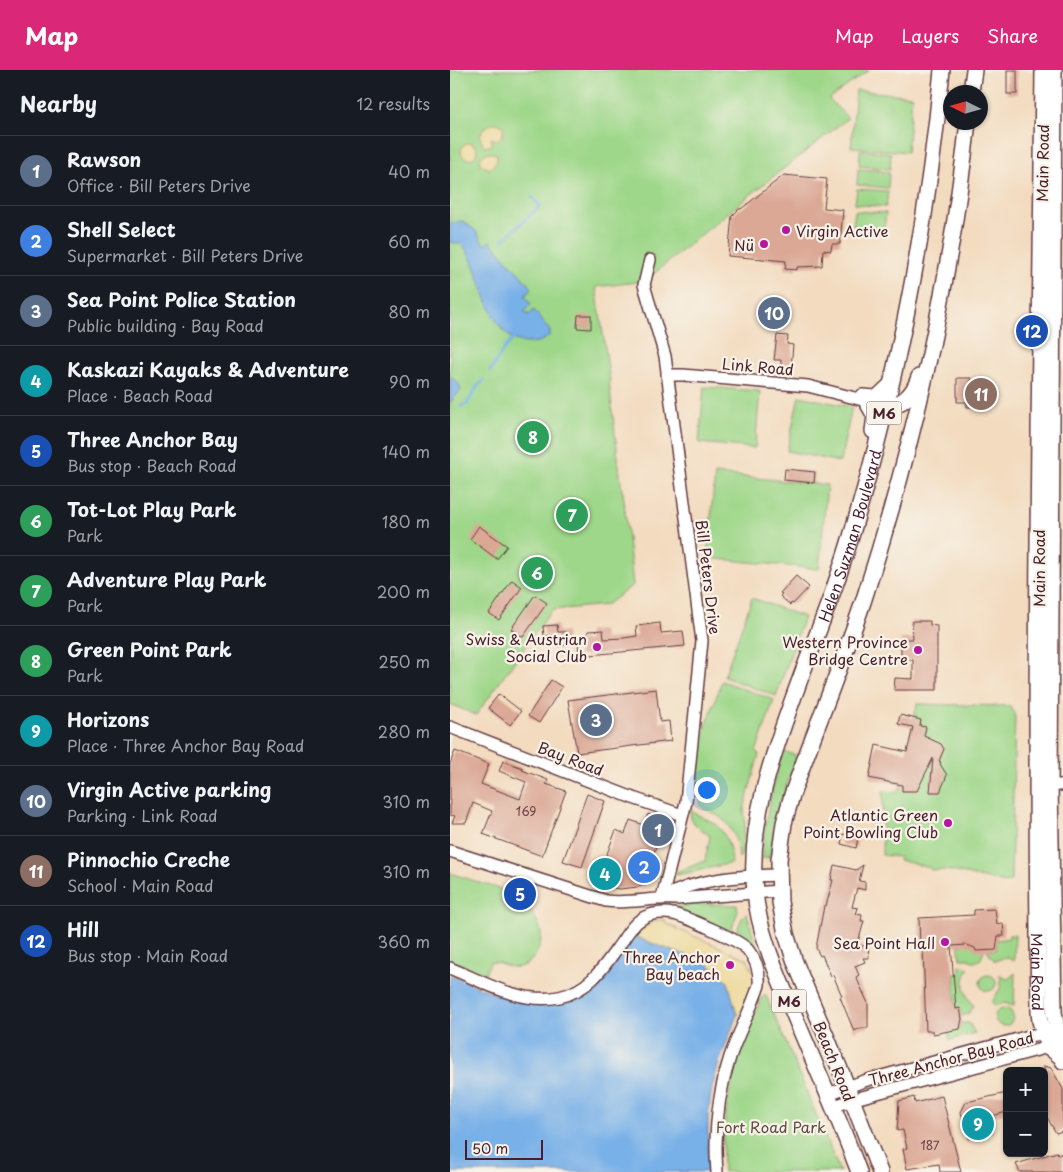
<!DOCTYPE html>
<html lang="en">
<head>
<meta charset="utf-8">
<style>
	body { margin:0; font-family:"Playpen Sans",sans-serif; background:#20242c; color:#f1f3f6 }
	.controls { position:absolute; right:15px; bottom:15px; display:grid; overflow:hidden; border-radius:8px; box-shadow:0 1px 4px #0004 }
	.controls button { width:45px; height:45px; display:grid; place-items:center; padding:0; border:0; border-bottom:1px solid #363941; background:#171b24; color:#f1f3f6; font:25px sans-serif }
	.compass { position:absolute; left:493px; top:15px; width:45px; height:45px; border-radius:50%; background:#171b24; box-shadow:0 1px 4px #0004; rotate:275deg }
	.scale { position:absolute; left:15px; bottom:12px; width:78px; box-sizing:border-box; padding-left:5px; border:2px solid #4a1f2b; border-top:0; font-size:14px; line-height:18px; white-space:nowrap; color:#4a1f2b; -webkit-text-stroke:4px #f7f3e8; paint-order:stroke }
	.you { position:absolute; left:256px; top:719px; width:18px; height:18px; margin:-12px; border:4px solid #fff; border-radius:50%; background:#1a73e8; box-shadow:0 0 0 8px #1a73e833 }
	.badge { display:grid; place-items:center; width:32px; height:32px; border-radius:50%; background:#db2777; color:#fff; font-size:16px; font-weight:700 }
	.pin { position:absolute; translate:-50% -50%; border:2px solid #fff; box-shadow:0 1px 5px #0006 }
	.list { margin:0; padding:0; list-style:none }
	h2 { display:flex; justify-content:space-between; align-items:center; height:65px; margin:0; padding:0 20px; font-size:21px }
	h2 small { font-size:16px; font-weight:400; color:#9ea1a6 }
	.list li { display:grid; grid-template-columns:32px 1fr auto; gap:15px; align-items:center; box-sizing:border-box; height:70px; padding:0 20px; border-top:1px solid #363941 }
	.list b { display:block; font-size:19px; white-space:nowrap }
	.list p { margin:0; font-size:16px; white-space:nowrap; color:#9ea1a6 }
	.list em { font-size:16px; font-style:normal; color:#9ea1a6 }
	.map { position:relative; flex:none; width:613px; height:1102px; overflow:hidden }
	header { display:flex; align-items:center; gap:30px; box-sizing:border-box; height:70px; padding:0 25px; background:#db2777; color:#fff }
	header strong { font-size:24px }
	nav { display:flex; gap:28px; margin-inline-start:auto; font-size:18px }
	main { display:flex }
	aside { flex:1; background:#171b24 }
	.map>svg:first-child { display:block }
	.green { fill:#9ed789; stroke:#747b5a }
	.sand { fill:#eeda9e; stroke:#9c7c64 }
	.water { fill:#78b0e8; stroke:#61688a }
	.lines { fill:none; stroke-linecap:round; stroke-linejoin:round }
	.stream { stroke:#78b0e8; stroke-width:3 }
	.building { fill:#dba895 }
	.minor-casing { stroke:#633b41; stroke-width:14 }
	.major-casing { stroke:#633b41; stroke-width:18 }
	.minor { stroke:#fff; stroke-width:11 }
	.major { stroke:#fff; stroke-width:15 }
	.poi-dot { fill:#b5179e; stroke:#f7f3e8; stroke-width:2 }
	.labels { text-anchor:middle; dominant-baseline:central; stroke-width:4.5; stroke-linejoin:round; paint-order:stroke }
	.number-label { font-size:12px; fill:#6e4146 }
	.shield { fill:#f7f3e8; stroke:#7e5f64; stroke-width:1 }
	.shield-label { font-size:14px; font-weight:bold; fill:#4a1f2b }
	.street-label { font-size:15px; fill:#4a1f2b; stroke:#f7f3e8 }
	.poi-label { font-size:15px; fill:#4a1f2b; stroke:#f7f3e8; text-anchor:end }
	.park-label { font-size:15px; fill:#5f4d42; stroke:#f7f3e8 }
</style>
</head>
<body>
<header>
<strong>Map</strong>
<nav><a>Map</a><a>Layers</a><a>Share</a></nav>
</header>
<main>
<aside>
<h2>Nearby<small>12 results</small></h2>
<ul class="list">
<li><span class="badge" style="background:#5c6f8a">1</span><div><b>Rawson</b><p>Office · Bill Peters Drive</p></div><em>40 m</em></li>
<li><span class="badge" style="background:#3f7fe0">2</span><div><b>Shell Select</b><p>Supermarket · Bill Peters Drive</p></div><em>60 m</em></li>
<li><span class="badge" style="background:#5c6f8a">3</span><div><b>Sea Point Police Station</b><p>Public building · Bay Road</p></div><em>80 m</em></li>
<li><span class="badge" style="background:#0f9aa8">4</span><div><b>Kaskazi Kayaks &amp; Adventure</b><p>Place · Beach Road</p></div><em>90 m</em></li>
<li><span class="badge" style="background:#1a4fb4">5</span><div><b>Three Anchor Bay</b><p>Bus stop · Beach Road</p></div><em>140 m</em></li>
<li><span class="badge" style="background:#2e9e5b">6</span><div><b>Tot-Lot Play Park</b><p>Park</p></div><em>180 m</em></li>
<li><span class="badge" style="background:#2e9e5b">7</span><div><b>Adventure Play Park</b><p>Park</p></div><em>200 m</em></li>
<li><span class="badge" style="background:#2e9e5b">8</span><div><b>Green Point Park</b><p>Park</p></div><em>250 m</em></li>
<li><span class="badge" style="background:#0f9aa8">9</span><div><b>Horizons</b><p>Place · Three Anchor Bay Road</p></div><em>280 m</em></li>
<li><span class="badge" style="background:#5c6f8a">10</span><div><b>Virgin Active parking</b><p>Parking · Link Road</p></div><em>310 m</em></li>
<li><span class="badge" style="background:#8d6e63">11</span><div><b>Pinnochio Creche</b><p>School · Main Road</p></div><em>310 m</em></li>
<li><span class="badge" style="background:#1a4fb4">12</span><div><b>Hill</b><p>Bus stop · Main Road</p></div><em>360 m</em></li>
</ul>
</aside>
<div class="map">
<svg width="613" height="1102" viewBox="0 0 613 1102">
	<rect width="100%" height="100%" fill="#f7f3e8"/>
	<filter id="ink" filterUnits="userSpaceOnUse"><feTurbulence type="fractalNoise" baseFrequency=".02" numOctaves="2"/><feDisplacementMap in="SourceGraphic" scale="10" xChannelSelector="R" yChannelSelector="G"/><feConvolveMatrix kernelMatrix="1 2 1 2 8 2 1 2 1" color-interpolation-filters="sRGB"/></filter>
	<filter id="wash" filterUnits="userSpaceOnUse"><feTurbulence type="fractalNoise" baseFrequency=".0096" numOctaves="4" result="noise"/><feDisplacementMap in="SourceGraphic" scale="20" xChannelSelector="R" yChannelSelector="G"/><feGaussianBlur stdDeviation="1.12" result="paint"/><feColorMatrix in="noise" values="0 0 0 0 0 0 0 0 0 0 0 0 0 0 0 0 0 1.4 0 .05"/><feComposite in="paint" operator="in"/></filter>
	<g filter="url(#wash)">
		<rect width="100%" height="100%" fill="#f3dbbf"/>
		<g class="green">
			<polygon points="0,0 419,0 379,29 398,48 290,133 201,206 192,202 188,212 146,217 160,311 159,312 172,422 173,422 183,515 156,535 102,540 26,645 0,634"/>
			<polygon points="406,20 462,26 457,82 401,77"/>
			<polygon points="410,80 441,83 440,99 409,96"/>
			<polygon points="408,99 439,102 438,118 407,115"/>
			<polygon points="407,119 438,121 436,137 405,134"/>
			<polygon points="405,141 436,143 434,158 403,156"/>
			<polygon points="254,317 310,321 305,378 249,373"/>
			<polygon points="349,326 402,337 390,392 337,381"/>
			<polygon points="265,404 377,415 369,499 257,488"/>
			<polygon points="302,528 354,547 326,626 274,607"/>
			<path d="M272,611L324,630L306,682L309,684L294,739L295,753L292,785L289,788C288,770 281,753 265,744C261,741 255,740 251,736L247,711L251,666L253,665Z"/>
			<polygon points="467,634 559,636 565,643 561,811 556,813 497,800 481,800 480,798 449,790 449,787 432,785 433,721 449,722"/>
			<path d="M335,682L345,685L346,688L328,740L319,788H312C314,752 322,718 332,683Z"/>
			<path d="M240,739C243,743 249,745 256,749C275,757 280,774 282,793L227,805L226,802L255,791L260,766C250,758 239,754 240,739Z"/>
			<path d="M0,803L84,830L81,842C84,847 89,852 90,859C95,875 82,900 62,897C55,896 48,891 40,892L35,904L0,890Z"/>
			<polygon points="248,834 287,835 288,841 280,863 219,838"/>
			<polygon points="297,843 307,879 305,879 295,870 285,864 293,846"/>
			<polygon points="559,865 565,865 564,891 556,887 545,891 539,884 538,880 546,880 547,870 559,868"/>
			<polygon points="516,874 534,880 531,889 525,892 518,889 510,889 509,876"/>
			<path d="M510,895L519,898C509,913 515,925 524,936L518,944L511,946L510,939H506L504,904H510Z"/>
			<polygon points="565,903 564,936 554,933 545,936 542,932 551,917 551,909 549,905 551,905 554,908 558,909"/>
			<circle cx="538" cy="913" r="8"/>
			<path d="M315,924L328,953L390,1102H273C271,1050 281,1003 300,955C305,946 308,932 315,924Z"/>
			<circle cx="554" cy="947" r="9"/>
			<polygon points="511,953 519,953 525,963 500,970 498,961 510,959"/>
		</g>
		<g class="sand">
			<path d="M43,53C56,53 56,63 48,70L41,68L42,75L35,77C26,65 31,59 43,53Z"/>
			<circle cx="19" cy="81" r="8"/>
			<polygon points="36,83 45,83 48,88 43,96 39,99 30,94 30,88"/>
			<polygon points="209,850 215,850 216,854 297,889 302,900 305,899 304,915 291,944 287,945 278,912 252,889 225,882 183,866 200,854"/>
		</g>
		<g class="water">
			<path d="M13,151L26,161L34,175L40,171L82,218L75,226L81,234L74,242L79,245L84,240L100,261V265C94,271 87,273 79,273C37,273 33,199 12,174L0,172V153Z"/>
			<polygon points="0,306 8,313 11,320 0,333"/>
			<path d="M183,866L225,882L252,889L278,912L287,945L270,990L262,1017L258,1047V1102H0V905C46,924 110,957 151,910C155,905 158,899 162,894C169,885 177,876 183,866Z"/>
		</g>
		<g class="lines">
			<g class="stream">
				<polyline points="53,170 90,136 82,127"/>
				<polyline points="40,301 54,279 64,268"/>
				<polyline points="11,336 17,334 27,317 34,310"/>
			</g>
		</g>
		<g id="blocks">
			<g class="building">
				<rect x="557" y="0" width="10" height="24"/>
				<polygon points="334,105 377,109 374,138 393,140 390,174 382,174 381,181 373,180 372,196 347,197 347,200 335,199 336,191 278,186 282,146 289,139 291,139"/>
				<polygon points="128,245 141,245 141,259 127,258"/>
				<polygon points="327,265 338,266 337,274 343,275 341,297 331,296 331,290 324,290"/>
				<polygon points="507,308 521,308 521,317 547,317 547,333 537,332 537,337 517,337 517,332 507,332"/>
				<polygon points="335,399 365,402 364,413 334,410"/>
				<polygon points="29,456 57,476 47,489 20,469"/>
				<polygon points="346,506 359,517 343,534 341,533 340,535 330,526 332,524 330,523"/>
				<polygon points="62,510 72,517 49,550 39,543"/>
				<polygon points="85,525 97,533 73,567 61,559"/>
				<polygon points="462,551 480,551 480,555 487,556 487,620 444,620 445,608 463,609 463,590 451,590 451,569 463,569"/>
				<polygon points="210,553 211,563 233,561 235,576 129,586 128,571 138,571 138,561 153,560 154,569 174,568 187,566 186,556"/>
				<polygon points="107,555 108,562 116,562 117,575 107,576 106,565 94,566 93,556"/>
				<polygon points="101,610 112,617 89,653 78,646"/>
				<polygon points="206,619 210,652 219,651 221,671 127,683 118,630"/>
				<polygon points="49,624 71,641 60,655 38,638"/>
				<polygon points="450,645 471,650 470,656 476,657 474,666 491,674 494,679 489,691 491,692 490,694 497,705 490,722 480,722 483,688 467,721 452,721 452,715 419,708 426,675 457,682 463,657 448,654"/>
				<polygon points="5,681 39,694 31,714 70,729 76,712 49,701 53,691 73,698 72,700 98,710 96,714 116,721 92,786 33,764 42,741 23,733 16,753 2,753 5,746 0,745 0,694"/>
				<polygon points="137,724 155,731 132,797 113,791"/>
				<polygon points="198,744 214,750 212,755 214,756 194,808 196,814 188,817 170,819 157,817 160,808 149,805 166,760 175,764 180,750 194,755"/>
				<polygon points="393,764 408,768 406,778 391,774"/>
				<polygon points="384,795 406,800 413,795 409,811 415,812 415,820 407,818 402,837 408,838 406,844 412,845 411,851 414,851 407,876 418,876 419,888 413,888 415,892 405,896 409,905 406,907 418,933 418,958 411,958 404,961 390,927 392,926 383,905 381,906 372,885 370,886 366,878 374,836 376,836 383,810 381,810"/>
				<polygon points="545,839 547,854 553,853 554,866 548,866 546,880 526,881 525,878 517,875 501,876 506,939 510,938 512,949 510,959 483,964 483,961 476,961 473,878 470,878 469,848 524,845 524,840"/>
				<polygon points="594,996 601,998 613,1019 613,1061 606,1063 594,1042"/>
				<polygon points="557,1023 557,1042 538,1047 543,1062 519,1069 511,1042 516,1032"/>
				<polygon points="492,1026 511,1102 490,1102 489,1094 457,1099 453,1079 457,1078 453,1060 447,1061 449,1031 464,1027 465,1033"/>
				<polygon points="607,1082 608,1085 613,1083 613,1102 570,1102 566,1094"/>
			</g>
		</g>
	</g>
	<g filter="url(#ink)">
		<use href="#blocks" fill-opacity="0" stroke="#633b41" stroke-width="1"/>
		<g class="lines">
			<g class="minor-casing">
				<g id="minor">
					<polyline points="200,190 194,215 215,286 252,571 236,732 212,828"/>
					<polyline points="217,305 233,305 358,316 436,336"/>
					<polyline points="412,325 426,326 442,311"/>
					<polyline points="0,657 183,728 232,745"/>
					<polyline points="592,715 613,715"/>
					<path d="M0,781L156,831C180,834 203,827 226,829L329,821"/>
					<path d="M212,828C247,808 289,806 329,805"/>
					<path d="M0,898C33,912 72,935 109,927C141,920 155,895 173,870C178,862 184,853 193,848C201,843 214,842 223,844C236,847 290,870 298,880C307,891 310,902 309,915C301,940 288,963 280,987C268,1024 264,1064 267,1102"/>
					<polyline points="378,1024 414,1011 579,966 600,962"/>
					<polyline points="383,1037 401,1030 606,975"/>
				</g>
			</g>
			<g class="major-casing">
				<g id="major">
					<path id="s1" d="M593,0C590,314 584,628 589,942L590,951L599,977L612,988"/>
					<polyline points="604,0 600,715 604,942 613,991"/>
					<polyline points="521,22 524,0"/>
					<polyline points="417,332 425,346 423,361"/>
					<path d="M436,336C454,335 464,323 469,307"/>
					<path id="s2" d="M409,1102C389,1048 365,995 343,942C327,903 309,864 305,822C297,747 327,673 352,604C372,552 392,500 407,446C449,300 478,151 492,0"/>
					<path d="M430,1102L392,1004L345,892L336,864L330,832L329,790L334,753L342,725C365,659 392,595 414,529C464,374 500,215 518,52"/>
				</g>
			</g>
			<use href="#minor" class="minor"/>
			<use href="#major" class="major"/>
		</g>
	</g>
	<g class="poi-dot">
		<circle cx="336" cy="160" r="5"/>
		<circle cx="314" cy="174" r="5"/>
		<circle cx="147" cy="577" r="5"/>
		<circle cx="468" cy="580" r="5"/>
		<circle cx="498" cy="753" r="5"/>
		<circle cx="495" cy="872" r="5"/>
		<circle cx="280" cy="895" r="5"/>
	</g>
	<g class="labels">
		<g class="number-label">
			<text x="76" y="741">169</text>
			<text x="480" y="1075">187</text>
		</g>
		<g class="shield">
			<rect x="416.5" y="331.5" width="35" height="23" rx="4"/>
			<rect x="321.5" y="919.5" width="35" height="23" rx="4"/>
		</g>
		<g class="shield-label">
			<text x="434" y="343">M6</text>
			<text x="339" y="931">M6</text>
		</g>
		<g class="street-label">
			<text transform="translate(592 93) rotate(-89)">Main Road</text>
			<text transform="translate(308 296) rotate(5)">Link Road</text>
			<text stroke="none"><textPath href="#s2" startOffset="671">Helen Suzman Boulevard</textPath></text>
			<text transform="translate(588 498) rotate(-90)">Main Road</text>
			<text transform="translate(259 507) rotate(83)">Bill Peters Drive</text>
			<text transform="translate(121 688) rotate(21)">Bay Road</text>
			<text stroke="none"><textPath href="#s1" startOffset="902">Main Road</textPath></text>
			<text transform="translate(501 988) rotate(-15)">Three Anchor Bay Road</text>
			<text transform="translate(385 991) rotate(68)">Beach Road</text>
		</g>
		<g class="poi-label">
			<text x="346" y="160" text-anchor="start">Virgin Active</text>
			<text x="304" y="174">Nü</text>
			<text x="137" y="568">Swiss &amp; Austrian<tspan x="137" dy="17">Social Club</tspan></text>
			<text x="458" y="571">Western Province<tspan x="458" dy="17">Bridge Centre</tspan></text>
			<text x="488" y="744">Atlantic Green<tspan x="488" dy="17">Point Bowling Club</tspan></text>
			<text x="485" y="872">Sea Point Hall</text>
			<text x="270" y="886">Three Anchor<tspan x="270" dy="17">Bay beach</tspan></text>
		</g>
		<g class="park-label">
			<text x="321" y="1056">Fort Road Park</text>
		</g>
	</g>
</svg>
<div class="controls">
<button>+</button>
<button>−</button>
</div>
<svg class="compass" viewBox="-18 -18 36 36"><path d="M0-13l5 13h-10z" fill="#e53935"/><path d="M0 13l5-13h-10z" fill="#9ea1a6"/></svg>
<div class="scale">50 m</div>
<div class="you"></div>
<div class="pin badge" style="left:208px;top:760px;background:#5c6f8a">1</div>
<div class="pin badge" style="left:194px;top:797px;background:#3f7fe0">2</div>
<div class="pin badge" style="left:146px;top:650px;background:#5c6f8a">3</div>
<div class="pin badge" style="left:155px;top:804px;background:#0f9aa8">4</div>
<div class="pin badge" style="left:70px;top:824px;background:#1a4fb4">5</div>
<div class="pin badge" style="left:87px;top:503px;background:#2e9e5b">6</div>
<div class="pin badge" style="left:122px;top:445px;background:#2e9e5b">7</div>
<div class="pin badge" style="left:83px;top:367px;background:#2e9e5b">8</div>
<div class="pin badge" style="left:528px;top:1054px;background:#0f9aa8">9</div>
<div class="pin badge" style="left:324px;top:243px;background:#5c6f8a">10</div>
<div class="pin badge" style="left:531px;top:324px;background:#8d6e63">11</div>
<div class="pin badge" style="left:582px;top:261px;background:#1a4fb4">12</div>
</div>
</main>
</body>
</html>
